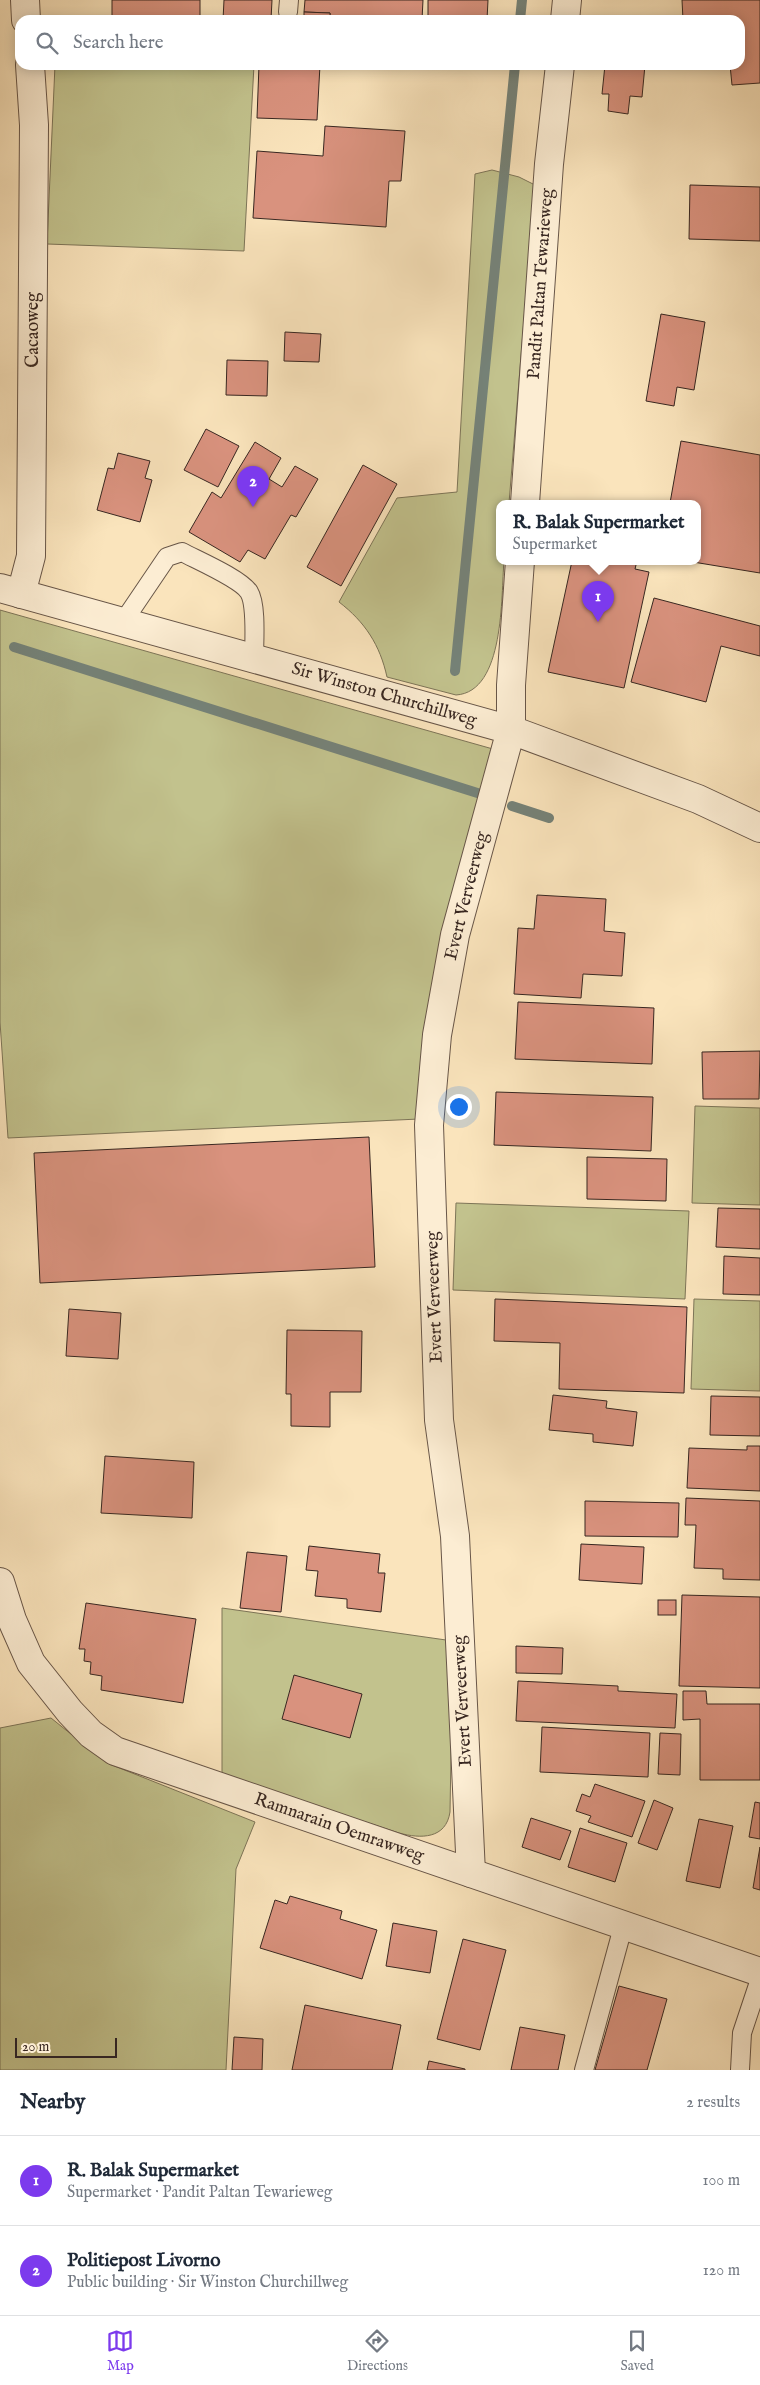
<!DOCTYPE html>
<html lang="en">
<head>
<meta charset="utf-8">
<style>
	body { margin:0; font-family:"IM FELL English",serif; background:#f6f6f7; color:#1f2937 }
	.scale { position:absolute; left:15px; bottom:12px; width:102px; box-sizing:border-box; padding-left:5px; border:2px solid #382721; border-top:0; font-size:14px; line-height:18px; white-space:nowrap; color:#382721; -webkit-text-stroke:4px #fcedd3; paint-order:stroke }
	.you { position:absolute; left:458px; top:1106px; width:18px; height:18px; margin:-12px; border:4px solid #fff; border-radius:50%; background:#1a73e8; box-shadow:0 0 0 8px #1a73e833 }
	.badge { display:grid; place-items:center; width:32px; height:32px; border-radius:50%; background:#7c3aed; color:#fff; font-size:16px; font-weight:700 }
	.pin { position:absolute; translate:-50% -41px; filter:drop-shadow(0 1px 2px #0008) }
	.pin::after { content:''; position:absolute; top:26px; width:18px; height:15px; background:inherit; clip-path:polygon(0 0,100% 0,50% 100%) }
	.popup { position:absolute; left:496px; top:500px; width:205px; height:65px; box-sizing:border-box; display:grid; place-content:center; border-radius:10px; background:#fff; filter:drop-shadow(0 1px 4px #0005); font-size:16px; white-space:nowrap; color:#747a83 }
	.popup b { font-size:19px; color:#1f2937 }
	.popup::after { content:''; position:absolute; left:50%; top:100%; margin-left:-10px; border:10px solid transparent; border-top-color:#fff }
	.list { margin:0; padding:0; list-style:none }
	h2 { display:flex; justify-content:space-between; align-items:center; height:65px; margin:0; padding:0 20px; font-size:21px }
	h2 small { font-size:16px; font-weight:400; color:#747a83 }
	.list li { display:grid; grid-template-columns:32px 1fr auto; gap:15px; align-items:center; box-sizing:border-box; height:90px; padding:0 20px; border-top:1px solid #e0e1e3 }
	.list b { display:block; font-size:19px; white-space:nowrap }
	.list p { margin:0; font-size:16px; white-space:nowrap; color:#747a83 }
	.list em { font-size:16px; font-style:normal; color:#747a83 }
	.icon { flex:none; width:28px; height:28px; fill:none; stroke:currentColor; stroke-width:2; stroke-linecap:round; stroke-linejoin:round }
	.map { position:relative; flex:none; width:760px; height:2070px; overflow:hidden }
	.search { position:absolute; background:#fff; box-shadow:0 2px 12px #0003; left:15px; right:15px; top:15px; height:55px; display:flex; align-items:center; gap:12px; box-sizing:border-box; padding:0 18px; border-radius:15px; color:#747a83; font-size:19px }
	.sheet { height:245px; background:#fff }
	nav { display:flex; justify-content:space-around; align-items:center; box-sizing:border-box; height:70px; border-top:1px solid #e0e1e3; background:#fff; font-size:14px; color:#747a83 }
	nav a { display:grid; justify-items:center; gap:2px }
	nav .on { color:#7c3aed }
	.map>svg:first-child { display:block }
	.green { fill:#c2c28d; stroke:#7d7457 }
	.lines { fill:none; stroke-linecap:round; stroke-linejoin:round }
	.stream { stroke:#758278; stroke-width:10 }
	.building { fill:#d9927e; stroke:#382721 }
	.service-casing { stroke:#685648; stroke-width:20 }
	.minor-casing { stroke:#685648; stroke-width:30 }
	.tertiary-casing { stroke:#685648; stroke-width:30 }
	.service { stroke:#fcedd3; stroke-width:18 }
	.minor { stroke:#fcedd3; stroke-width:28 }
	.tertiary { stroke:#fcedd3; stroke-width:28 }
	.labels { text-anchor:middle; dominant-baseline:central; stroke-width:4; stroke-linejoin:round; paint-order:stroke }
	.street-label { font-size:18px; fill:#382721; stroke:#fcedd3 }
</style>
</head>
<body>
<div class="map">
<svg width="760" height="2070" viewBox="0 0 760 2070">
	<rect width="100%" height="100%" fill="#fae4bc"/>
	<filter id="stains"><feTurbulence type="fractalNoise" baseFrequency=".004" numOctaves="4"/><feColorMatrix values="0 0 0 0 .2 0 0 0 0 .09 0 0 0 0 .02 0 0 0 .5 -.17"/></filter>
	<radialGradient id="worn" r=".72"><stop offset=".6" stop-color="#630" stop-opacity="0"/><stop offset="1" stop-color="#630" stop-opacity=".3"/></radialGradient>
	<g class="green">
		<polygon points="55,65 254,65 244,251 47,244"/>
		<path d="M492,170L519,177L535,185L509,503H499V561H504C501,595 505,692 456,695L387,677C380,645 365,622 339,602L397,498L457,492L475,174Z"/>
		<polygon points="0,610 500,751 419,1119 8,1138 0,1022"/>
		<polygon points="695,1106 760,1108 760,1205 692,1203"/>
		<polygon points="456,1203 689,1211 685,1299 453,1290"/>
		<polygon points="694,1299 760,1301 760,1391 691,1389"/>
		<path d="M222,1608L453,1641L450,1812C446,1839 421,1839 399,1833L222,1775Z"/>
		<polygon points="51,1718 107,1763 255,1822 236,1869 226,2070 0,2070 0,1728"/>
	</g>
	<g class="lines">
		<g class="stream">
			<polyline points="520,20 522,0"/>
			<polyline points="14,647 487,796"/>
			<polyline points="455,671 515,65"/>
			<polyline points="512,806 549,818"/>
		</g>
	</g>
	<g class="building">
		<rect x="112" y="0" width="88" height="20"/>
		<polygon points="224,0 272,0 271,20 223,20"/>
		<polygon points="305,0 423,0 422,20 330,20 330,13 304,12"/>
		<polygon points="428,0 488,0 487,20 428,20"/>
		<polygon points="682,0 760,0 760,83 732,85 730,65 740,65 740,20 683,20"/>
		<polygon points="304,12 330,13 330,20 304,20"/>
		<polygon points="259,65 320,65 317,120 257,118"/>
		<polygon points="605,65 645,65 642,97 630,96 628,114 608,111 609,94 602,94"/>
		<polygon points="325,126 405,131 401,181 389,181 386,227 253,218 257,151 323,156"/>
		<polygon points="690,185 760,187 760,241 689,239"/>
		<polygon points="661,314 705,322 694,390 677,387 674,406 646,401"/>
		<polygon points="285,332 321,334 319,362 284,361"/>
		<polygon points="227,360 268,361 267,396 226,395"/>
		<polygon points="206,429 239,446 218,487 184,470"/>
		<polygon points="681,441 760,455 760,573 687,561 697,561 697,503 670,503"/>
		<polygon points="255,442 281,458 269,479 282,487 295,466 318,479 296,517 291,515 265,559 248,550 240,562 189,532 212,492 221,498"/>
		<polygon points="118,453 150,461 145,478 152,480 140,522 97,510 108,468 114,469"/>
		<polygon points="363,465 397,484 341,586 307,567"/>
		<polygon points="572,561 637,561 635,569 649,572 624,688 548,672"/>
		<polygon points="654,598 760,626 760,656 721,646 706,702 631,682"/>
		<polygon points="537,895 606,899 604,931 625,933 622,976 583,974 581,998 514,994 518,928 534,929"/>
		<polygon points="518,1002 654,1008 652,1064 515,1059"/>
		<polygon points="760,1051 759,1099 703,1099 702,1052"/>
		<polygon points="496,1092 653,1097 651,1151 494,1145"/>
		<polygon points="369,1137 375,1267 40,1283 34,1153"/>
		<polygon points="587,1157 667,1159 666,1201 587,1199"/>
		<polygon points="718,1208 760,1209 760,1249 716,1247"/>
		<polygon points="724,1256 760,1258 760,1295 723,1294"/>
		<polygon points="495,1299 687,1307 684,1393 559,1389 560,1343 494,1341"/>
		<polygon points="69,1309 121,1313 118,1359 66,1356"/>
		<polygon points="287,1330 362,1331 361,1392 330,1392 330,1427 291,1426 291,1394 286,1394"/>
		<polygon points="553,1395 607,1401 606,1408 637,1412 633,1446 593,1442 593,1434 549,1430"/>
		<polygon points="711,1396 760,1397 760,1436 710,1435"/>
		<polygon points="747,1446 760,1446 760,1491 687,1488 689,1448 747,1450"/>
		<polygon points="105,1456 194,1462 192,1518 101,1513"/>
		<polygon points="686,1498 760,1501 760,1580 723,1579 723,1569 694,1568 696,1525 685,1525"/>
		<polygon points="585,1501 679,1503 678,1537 585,1536"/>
		<polygon points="581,1544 644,1547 642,1584 579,1580"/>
		<polygon points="309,1546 380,1554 378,1573 385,1573 381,1612 347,1608 347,1599 315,1596 318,1571 306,1570"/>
		<polygon points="247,1552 287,1556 281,1612 240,1608"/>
		<polygon points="682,1595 760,1597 760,1688 679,1686"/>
		<rect x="658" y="1600" width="18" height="15"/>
		<polygon points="86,1603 196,1619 183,1703 101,1690 102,1676 90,1674 91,1662 84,1661 85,1649 79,1649"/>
		<polygon points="516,1646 563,1648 562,1674 516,1673"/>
		<polygon points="294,1675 362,1694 350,1738 282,1719"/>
		<polygon points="518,1681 618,1686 618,1691 677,1694 675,1728 516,1721"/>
		<polygon points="683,1691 706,1691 707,1704 760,1704 760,1780 700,1780 700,1719 683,1720"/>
		<polygon points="542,1727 650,1733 648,1777 540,1772"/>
		<polygon points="660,1733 681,1734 680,1775 658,1774"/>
		<polygon points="595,1784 645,1801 632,1837 588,1822 591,1816 576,1811 582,1794 590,1797"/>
		<polygon points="654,1800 673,1808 657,1850 638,1843"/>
		<polygon points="755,1802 760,1803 760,1839 749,1837"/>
		<polygon points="531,1818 571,1831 560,1860 522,1847"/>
		<polygon points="699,1819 733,1826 720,1888 686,1881"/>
		<polygon points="580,1828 627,1843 615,1882 568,1867"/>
		<polygon points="760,1847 760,1890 753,1888"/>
		<polygon points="290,1896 342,1911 340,1919 377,1930 362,1979 260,1948 275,1900 287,1904"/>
		<polygon points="393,1923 437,1931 430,1973 386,1966"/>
		<polygon points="463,1939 506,1950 480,2050 437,2039"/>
		<polygon points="619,1986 667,1999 647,2070 595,2070"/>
		<polygon points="305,2005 401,2025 392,2070 292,2070"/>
		<polygon points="520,2027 565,2035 558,2070 511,2070"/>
		<polygon points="234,2037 263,2039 262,2070 232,2070"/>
		<polygon points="429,2061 465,2069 465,2070 427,2070"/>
	</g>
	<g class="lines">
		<g class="service-casing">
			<g id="service">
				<polyline points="288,12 289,0"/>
				<path d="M123,622L167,557L182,552C197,560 241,579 249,592C257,605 254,643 254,659"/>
				<polyline points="584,2070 623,1927"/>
				<polyline points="740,2070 742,2033 760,1979"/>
			</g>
		</g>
		<g class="minor-casing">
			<g id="minor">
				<polyline points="25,0 26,20"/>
				<polyline points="21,594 31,556 34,125 30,65"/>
				<polyline points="0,1582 12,1620 31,1663 70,1712 91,1734 115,1751 760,1972"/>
				<polyline points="471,1873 455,1536 439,1420 429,1125 437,1035 455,935 511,730"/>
			</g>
		</g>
		<g class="tertiary-casing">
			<g id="tertiary">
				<polyline points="565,20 567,0"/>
				<polyline points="525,503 549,164 560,65"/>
				<polyline points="0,588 511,730 698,799 760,828"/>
				<polyline points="511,730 511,685 520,561"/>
			</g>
		</g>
		<use href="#service" class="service"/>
		<use href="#minor" class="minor"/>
		<use href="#tertiary" class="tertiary"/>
	</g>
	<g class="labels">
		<g class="street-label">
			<text transform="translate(541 284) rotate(-86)">Pandit Paltan Tewarieweg</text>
			<text transform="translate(33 330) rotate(-90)">Cacaoweg</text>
			<text transform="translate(384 695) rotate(16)">Sir Winston Churchillweg</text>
			<text transform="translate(467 896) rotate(-76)">Evert Verveerweg</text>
			<text transform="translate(435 1297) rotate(-92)">Evert Verveerweg</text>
			<text transform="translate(463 1701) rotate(-93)">Evert Verveerweg</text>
			<text transform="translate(339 1828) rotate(19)">Ramnarain Oemrawweg</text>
		</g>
	</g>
	<rect width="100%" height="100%" filter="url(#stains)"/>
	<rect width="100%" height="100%" fill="url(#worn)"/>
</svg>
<div class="scale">20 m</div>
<div class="you"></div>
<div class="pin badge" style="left:598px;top:622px">1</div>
<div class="popup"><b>R. Balak Supermarket</b>Supermarket</div>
<div class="pin badge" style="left:253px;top:507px">2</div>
<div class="search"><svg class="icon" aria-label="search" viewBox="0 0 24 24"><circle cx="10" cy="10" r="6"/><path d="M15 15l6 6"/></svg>Search here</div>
</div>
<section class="sheet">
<h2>Nearby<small>2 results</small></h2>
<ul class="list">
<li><span class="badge">1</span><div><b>R. Balak Supermarket</b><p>Supermarket · Pandit Paltan Tewarieweg</p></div><em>100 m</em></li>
<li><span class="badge">2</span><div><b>Politiepost Livorno</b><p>Public building · Sir Winston Churchillweg</p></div><em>120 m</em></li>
</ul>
</section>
<nav>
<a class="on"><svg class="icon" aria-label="map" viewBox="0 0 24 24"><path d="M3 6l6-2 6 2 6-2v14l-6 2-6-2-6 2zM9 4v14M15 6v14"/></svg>Map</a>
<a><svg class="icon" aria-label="directions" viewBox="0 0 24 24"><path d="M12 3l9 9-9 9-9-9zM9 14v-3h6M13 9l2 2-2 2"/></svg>Directions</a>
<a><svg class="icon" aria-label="saved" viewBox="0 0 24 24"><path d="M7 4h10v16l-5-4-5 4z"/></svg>Saved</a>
</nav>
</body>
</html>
